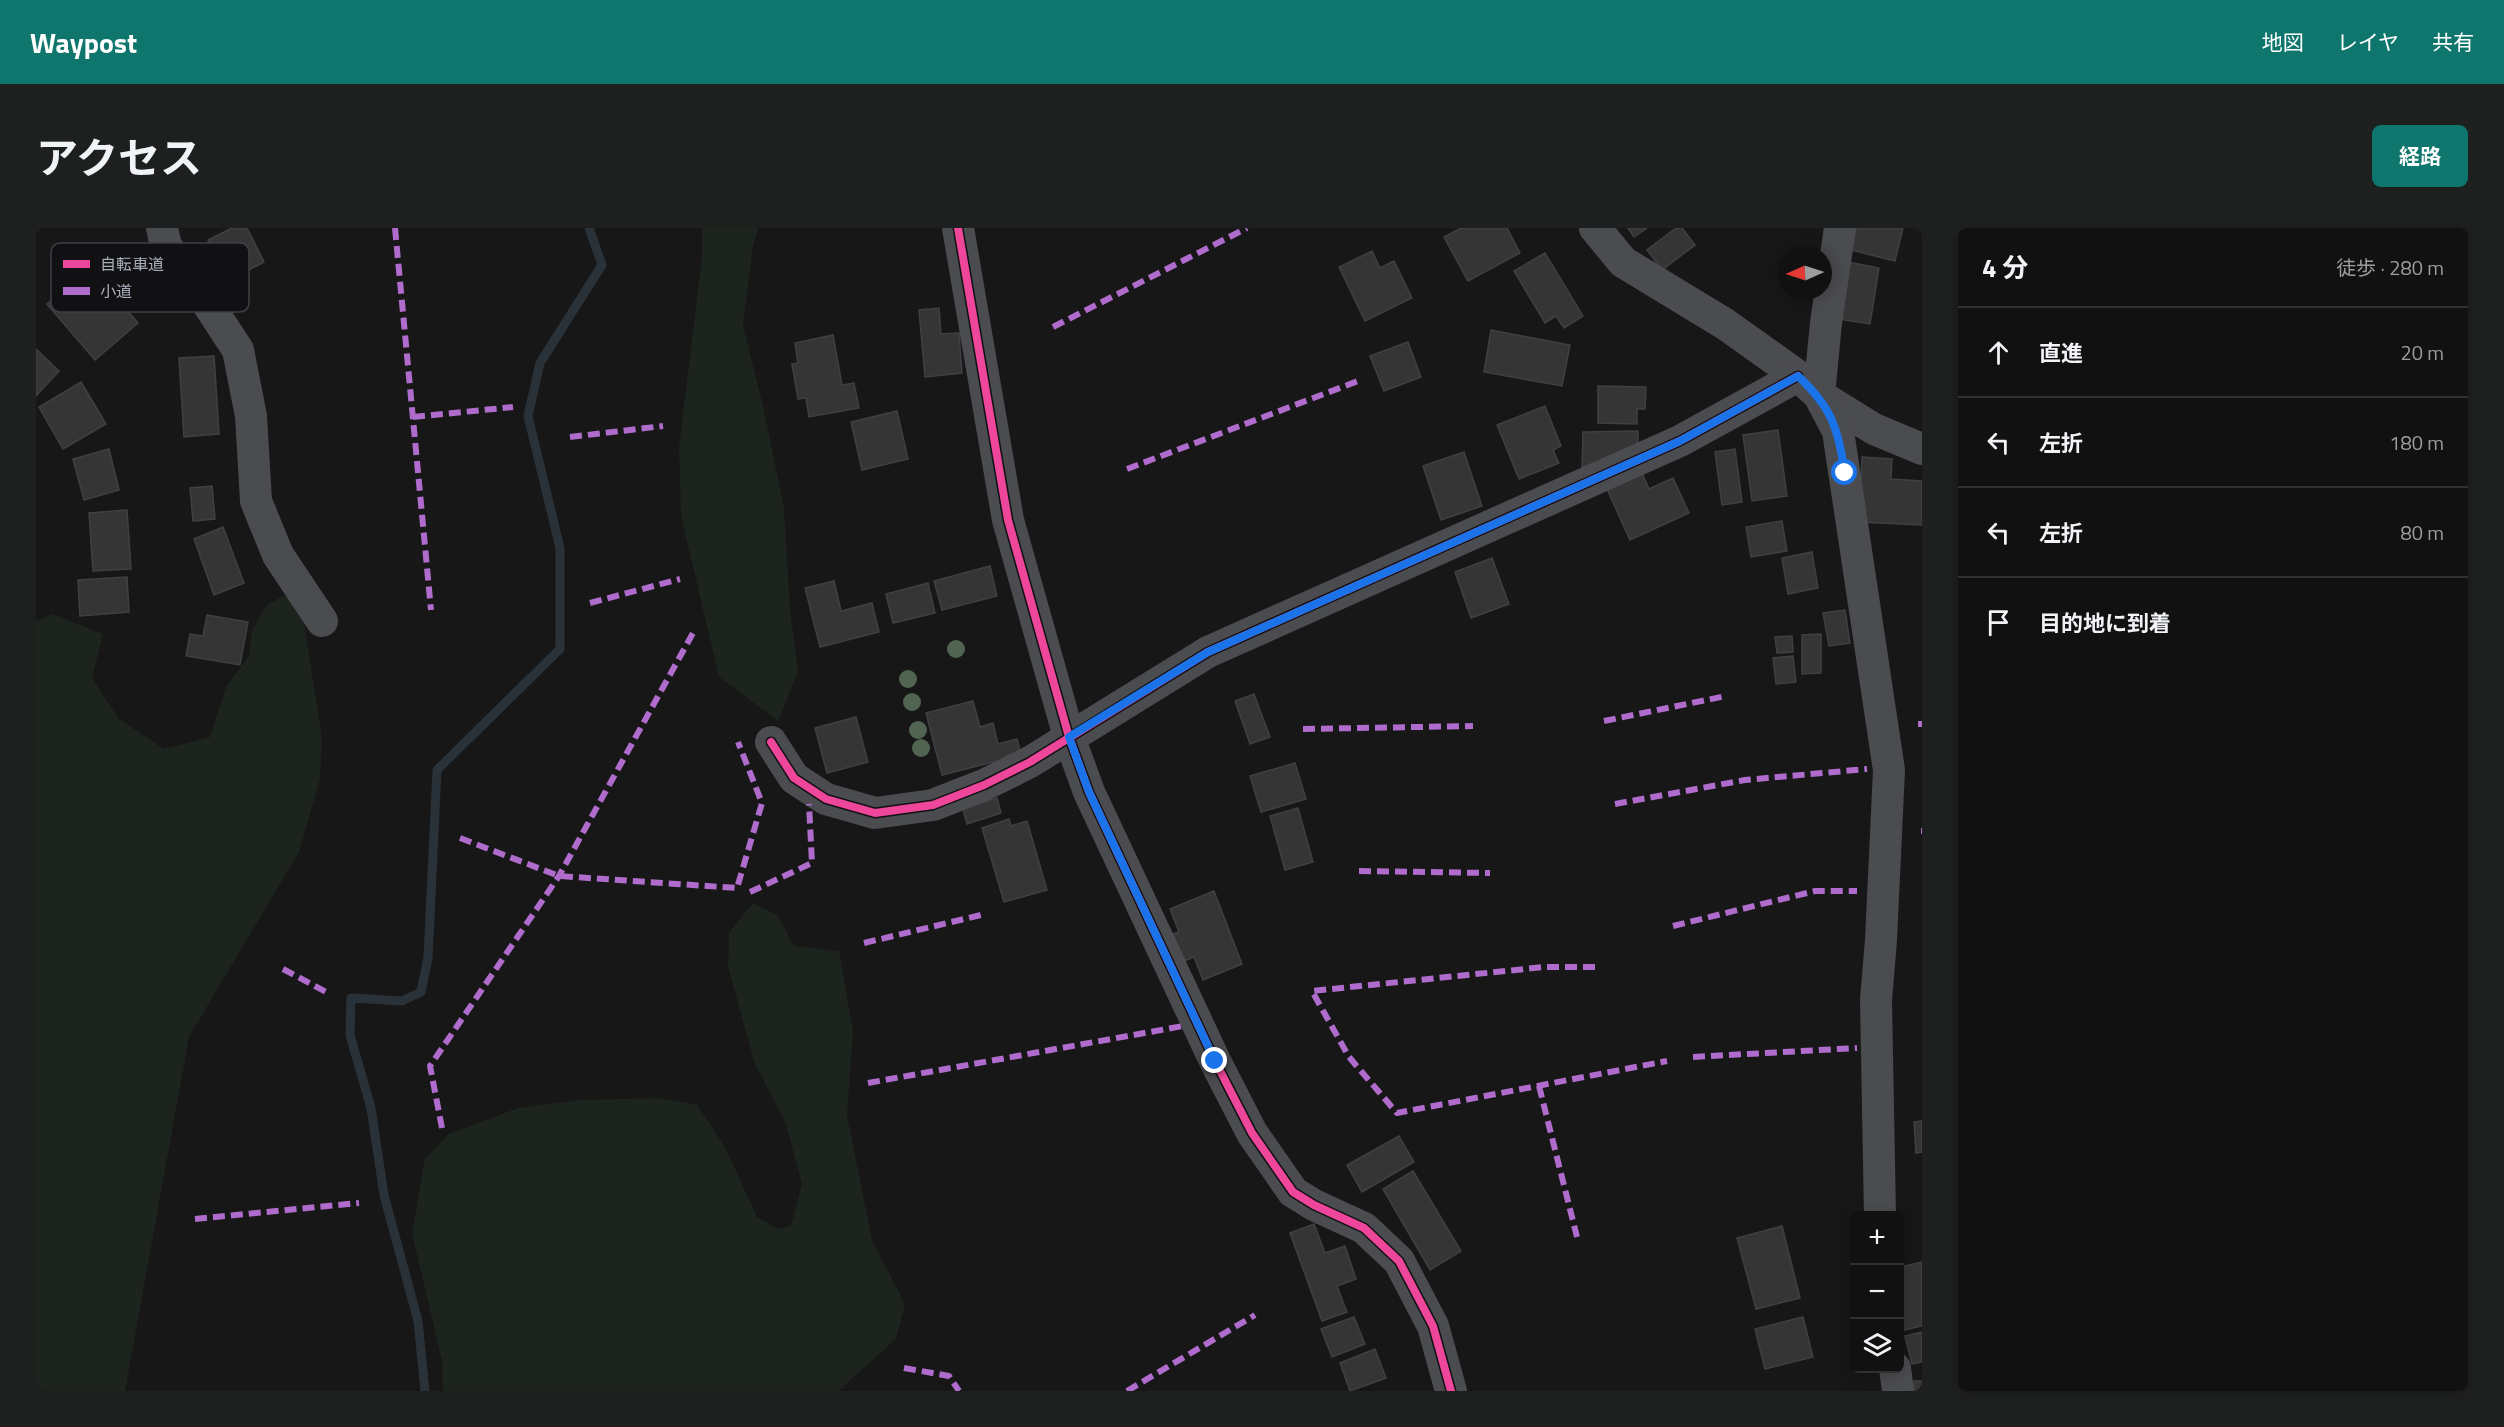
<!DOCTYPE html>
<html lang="ja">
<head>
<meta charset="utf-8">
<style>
	body { margin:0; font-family:"Titillium Web","Noto Sans JP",sans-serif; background:#1e1f1f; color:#f1f3f6 }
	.controls { position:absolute; right:18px; bottom:18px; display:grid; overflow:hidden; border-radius:9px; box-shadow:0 3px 15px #0003 }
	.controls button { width:54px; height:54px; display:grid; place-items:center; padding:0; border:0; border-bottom:2px solid #303131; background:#111; color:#f1f3f6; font:30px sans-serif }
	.compass { position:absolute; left:1742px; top:18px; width:54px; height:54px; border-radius:50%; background:#111; box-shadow:0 3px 15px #0003; rotate:267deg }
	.stop { position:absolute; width:18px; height:18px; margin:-14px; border:4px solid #1a73e8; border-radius:50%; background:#fff }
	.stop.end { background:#1a73e8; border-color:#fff; box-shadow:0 2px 6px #0008 }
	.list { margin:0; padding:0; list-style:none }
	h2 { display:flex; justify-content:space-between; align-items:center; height:78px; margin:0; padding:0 24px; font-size:26px }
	h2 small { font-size:20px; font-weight:400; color:#9c9d9f }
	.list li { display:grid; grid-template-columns:39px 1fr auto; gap:18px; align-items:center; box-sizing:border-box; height:90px; padding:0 24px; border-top:2px solid #303131 }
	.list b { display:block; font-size:22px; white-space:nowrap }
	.list em { font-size:20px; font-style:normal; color:#9c9d9f }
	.icon { flex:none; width:33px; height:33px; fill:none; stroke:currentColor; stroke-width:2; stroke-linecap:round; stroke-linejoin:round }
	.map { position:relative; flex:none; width:1886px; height:1163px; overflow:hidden; border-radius:9px }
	header { display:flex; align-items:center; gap:36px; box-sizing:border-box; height:84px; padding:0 30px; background:#0f766e; color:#fff }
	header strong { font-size:28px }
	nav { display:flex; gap:33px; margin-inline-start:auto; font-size:21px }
	.intro { display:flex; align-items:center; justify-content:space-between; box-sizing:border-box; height:144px; padding:0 36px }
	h1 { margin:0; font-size:42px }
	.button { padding:15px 27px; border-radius:9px; background:#0f766e; color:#fff; font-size:21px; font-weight:700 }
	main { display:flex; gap:36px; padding:0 36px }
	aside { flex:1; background:#111; border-radius:9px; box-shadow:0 3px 15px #0003 }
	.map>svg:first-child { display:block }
	.green { fill:#1d241e }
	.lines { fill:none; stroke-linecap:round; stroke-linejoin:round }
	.stream { stroke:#2a3239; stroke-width:9 }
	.building { fill:#353536; stroke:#3f4043; stroke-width:1.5 }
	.minor { stroke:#4b4c50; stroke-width:32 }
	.quiet { stroke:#b06ccc; stroke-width:6; stroke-dasharray:12 6; stroke-linecap:butt }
	.cycleway-casing { stroke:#111113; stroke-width:11 }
	.cycleway { stroke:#ed469a; stroke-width:8 }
	.tree { fill:#506451 }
	.route { stroke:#1a73e8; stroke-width:8 }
	.key { fill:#111113; stroke:#3e4045; stroke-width:1.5 }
	.key-label { font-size:16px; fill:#a8adb8 }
</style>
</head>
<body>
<header>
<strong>Waypost</strong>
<nav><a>地図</a><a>レイヤ</a><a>共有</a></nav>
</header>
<div class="intro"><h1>アクセス</h1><a class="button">経路</a></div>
<main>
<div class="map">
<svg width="1886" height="1163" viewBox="0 0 1886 1163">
	<rect width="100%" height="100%" fill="#171717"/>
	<g class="green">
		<polygon points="666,0 722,0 717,18 707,97 728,182 748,281 754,381 762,444 742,493 683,449 645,288 643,219 666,29"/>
		<polygon points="252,365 267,388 286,510 284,551 263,624 153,809 89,1163 0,1163 0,393 16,386 67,406 56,450 83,491 128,521 174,509 190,459 213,428 216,403 230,378"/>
		<polygon points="717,675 742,688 758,718 803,723 817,803 811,887 836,1012 869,1076 860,1111 802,1163 407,1163 406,1133 376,1005 389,931 413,906 482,880 543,872 623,870 661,877 689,919 721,989 742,1001 755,998 766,956 750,896 719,836 692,739 693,705"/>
	</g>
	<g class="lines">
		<polyline class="stream" points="389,1163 382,1093 348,967 335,880 314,807 315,770 366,773 385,764 392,730 401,542 524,421 524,320 492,188 504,135 566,37 553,0"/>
	</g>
	<g class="building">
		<polygon points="196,0 211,0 228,34 192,53 172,12"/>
		<polygon points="1425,0 1471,0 1484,25 1432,53 1408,9"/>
		<polygon points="1592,0 1611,0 1598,9"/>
		<polygon points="1640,0 1646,0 1659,17 1626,42 1611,22"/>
		<polygon points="1820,0 1867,0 1859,33 1815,22"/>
		<polygon points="1336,23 1344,40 1358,33 1376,70 1329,93 1303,39"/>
		<polygon points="1509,25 1547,88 1528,100 1520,88 1509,95 1478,43"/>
		<polygon points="1812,34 1843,40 1834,96 1802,91"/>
		<polygon points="53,39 102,95 59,132 11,76"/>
		<polygon points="903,80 905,106 923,105 926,145 889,149 883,82"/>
		<polygon points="1455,102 1534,117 1526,158 1448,144"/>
		<polygon points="797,107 806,157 818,155 823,180 773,189 770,170 762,171 756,136 762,135 759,115"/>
		<polygon points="1372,114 1385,149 1348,163 1334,128"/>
		<polygon points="0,121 23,143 0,168"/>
		<polygon points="178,128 183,206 148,209 143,130"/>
		<polygon points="45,154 70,196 27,221 3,179"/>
		<polygon points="1562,158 1610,159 1609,181 1601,181 1601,196 1562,195"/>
		<polygon points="1509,178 1525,218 1517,222 1523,235 1483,251 1461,197"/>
		<polygon points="861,183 872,231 826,242 815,194"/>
		<polygon points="1742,202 1751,268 1716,273 1707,207"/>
		<polygon points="1602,203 1602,216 1546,240 1547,204"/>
		<polygon points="73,221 83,262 48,272 37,231"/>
		<polygon points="1699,221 1706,274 1686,277 1679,224"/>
		<polygon points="1428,224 1446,278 1405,292 1387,238"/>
		<polygon points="1826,229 1856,231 1855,251 1886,253 1886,297 1823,294"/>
		<polygon points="1606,245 1613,261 1637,250 1653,285 1594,312 1571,261"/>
		<polygon points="176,258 179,291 157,293 154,260"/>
		<polygon points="91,282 95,341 57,343 53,285"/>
		<polygon points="1746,293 1751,323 1715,329 1710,299"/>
		<polygon points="187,299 208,355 178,367 158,311"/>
		<polygon points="1776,324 1782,360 1752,366 1746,330"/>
		<polygon points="1456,330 1473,376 1435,390 1419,344"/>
		<polygon points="954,338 961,368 906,382 898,353"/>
		<polygon points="91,349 93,384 44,388 42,352"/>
		<polygon points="798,353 805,383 836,375 843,404 784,419 769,360"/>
		<polygon points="892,355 899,385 857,395 850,366"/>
		<polygon points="1809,382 1814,415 1793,418 1787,385"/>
		<polygon points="171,387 212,394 204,437 150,428 154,406 167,408"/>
		<polygon points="1785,406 1785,445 1766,446 1766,407"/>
		<polygon points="1756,408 1757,424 1741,425 1739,409"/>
		<polygon points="1757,428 1760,454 1740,456 1737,430"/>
		<polygon points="1218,466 1234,509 1214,516 1199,473"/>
		<polygon points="937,473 944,499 957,495 962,516 981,511 985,527 906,547 890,485"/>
		<polygon points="820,489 832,534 791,545 779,500"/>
		<polygon points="1259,535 1270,571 1225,584 1214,548"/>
		<polygon points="961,570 965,585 931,596 927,581"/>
		<polygon points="1262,580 1277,634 1249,642 1234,588"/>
		<polygon points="973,591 975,598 991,593 1011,662 968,674 946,600"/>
		<polygon points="1178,663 1206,736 1167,752 1158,729 1148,733 1137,706 1143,704 1134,681"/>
		<polygon points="1886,893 1886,924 1880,925 1878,894"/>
		<polygon points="1363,908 1378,934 1326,964 1311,937"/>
		<polygon points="1377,943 1425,1023 1394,1042 1347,961"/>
		<polygon points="1278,996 1289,1025 1309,1018 1320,1051 1301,1058 1311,1084 1286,1093 1254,1005"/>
		<polygon points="1746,998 1764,1070 1720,1081 1701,1010"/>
		<polygon points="1886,1034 1886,1098 1868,1102 1864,1078 1864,1039"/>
		<polygon points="1318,1089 1329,1116 1296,1129 1285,1101"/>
		<polygon points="1767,1089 1777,1129 1729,1141 1719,1101"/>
		<polygon points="1886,1104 1886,1134 1876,1136 1869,1108"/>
		<polygon points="1339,1121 1350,1150 1314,1163 1304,1135"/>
		<rect x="1878" y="1153" width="8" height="10"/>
	</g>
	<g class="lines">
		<g class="minor">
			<polyline points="126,0 130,18 168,70 202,122 215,188 220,273 242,327 286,393"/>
			<polyline points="922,0 972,292 1033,509 1053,564 1179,833 1216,905 1257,964 1278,977 1328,1000 1363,1033 1397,1098 1415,1163"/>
			<polyline points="1559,0 1587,34 1689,96 1762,148 1783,167 1838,201 1886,221"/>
			<polyline points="1804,0 1790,95 1783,167 1802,203 1853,542 1845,712 1840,772 1844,988"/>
			<polyline points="735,514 758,550 790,571 839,585 897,577 948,557 994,534 1172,424 1644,213 1762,148"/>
			<polyline points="1859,1140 1862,1163"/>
		</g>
		<g class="quiet">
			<polyline points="359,0 395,382"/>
			<polyline points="1017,99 1211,0"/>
			<polyline points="377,189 477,179"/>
			<polyline points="534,209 627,198"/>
			<polyline points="1091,241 1322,153"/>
			<polyline points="554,375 644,351"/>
			<polyline points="1568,493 1690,468"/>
			<polyline points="1882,496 1886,496"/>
			<polyline points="1267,501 1437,498"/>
			<polyline points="1579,576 1709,552 1831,541"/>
			<polyline points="1885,603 1886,603"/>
			<polyline points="424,610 523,648 701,660 726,575 702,514"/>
			<polyline points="1323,643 1454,645"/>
			<polyline points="714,664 776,635 773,576"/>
			<polyline points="1637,698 1779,663 1821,663"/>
			<polyline points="828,715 949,686"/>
			<polyline points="1559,739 1508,739 1276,763 1313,829 1361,885 1631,833"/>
			<polyline points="247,741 292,765"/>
			<polyline points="1657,829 1821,820"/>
			<polyline points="832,855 1147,798"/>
			<polyline points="1503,858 1541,1009"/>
			<polyline points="406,900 394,838 523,648 657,405"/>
			<polyline points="159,991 323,975"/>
			<polyline points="868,1140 913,1148 923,1163"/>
			<polyline points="1091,1163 1219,1087"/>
		</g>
		<g class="cycleway-casing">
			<g id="cycleway">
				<polyline points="922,0 972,292 1033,509 1053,564 1179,833 1216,905 1257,964 1278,977 1328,1000 1363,1033 1397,1098 1415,1163"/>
				<polyline points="735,514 758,550 790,571 839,585 897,577 948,557 994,534 1172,424 1644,213 1762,148"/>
			</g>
		</g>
		<use href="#cycleway" class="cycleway"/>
	</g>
	<g class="tree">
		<circle cx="920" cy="421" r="9"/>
		<circle cx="872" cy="451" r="9"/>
		<circle cx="876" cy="474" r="9"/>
		<circle cx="882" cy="502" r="9"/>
		<circle cx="885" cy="520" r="9"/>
	</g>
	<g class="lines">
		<path class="route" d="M1179,833L1053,564L1033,509L1172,424L1644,213L1762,148C1797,181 1801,199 1809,245"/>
	</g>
	<rect x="15" y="15" width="198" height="69" rx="9" class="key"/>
	<rect x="27" y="32" width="27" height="8" fill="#ed469a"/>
	<rect x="27" y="59" width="27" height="8" fill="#b06ccc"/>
	<g class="key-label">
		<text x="64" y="42">自転車道</text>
		<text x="64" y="69">小道</text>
	</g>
</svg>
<div class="controls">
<button>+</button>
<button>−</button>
<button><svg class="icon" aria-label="layers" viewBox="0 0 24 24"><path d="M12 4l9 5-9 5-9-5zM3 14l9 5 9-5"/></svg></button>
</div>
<svg class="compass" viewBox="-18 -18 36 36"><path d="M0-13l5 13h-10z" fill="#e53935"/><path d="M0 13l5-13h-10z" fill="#9c9d9f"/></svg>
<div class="stop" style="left:1809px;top:245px"></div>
<div class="stop end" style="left:1179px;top:833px"></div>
</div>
<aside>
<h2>4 分<small>徒歩 · 280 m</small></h2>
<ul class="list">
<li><svg class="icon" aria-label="ahead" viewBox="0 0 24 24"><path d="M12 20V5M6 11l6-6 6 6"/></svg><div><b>直進</b></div><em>20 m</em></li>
<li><svg class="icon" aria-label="left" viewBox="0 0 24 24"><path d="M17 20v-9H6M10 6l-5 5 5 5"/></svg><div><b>左折</b></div><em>180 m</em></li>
<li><svg class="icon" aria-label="left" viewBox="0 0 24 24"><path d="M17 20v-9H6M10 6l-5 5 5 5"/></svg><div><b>左折</b></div><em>80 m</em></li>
<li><svg class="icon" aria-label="arrive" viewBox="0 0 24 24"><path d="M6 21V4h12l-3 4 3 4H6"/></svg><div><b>目的地に到着</b></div></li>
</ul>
</aside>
</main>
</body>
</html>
